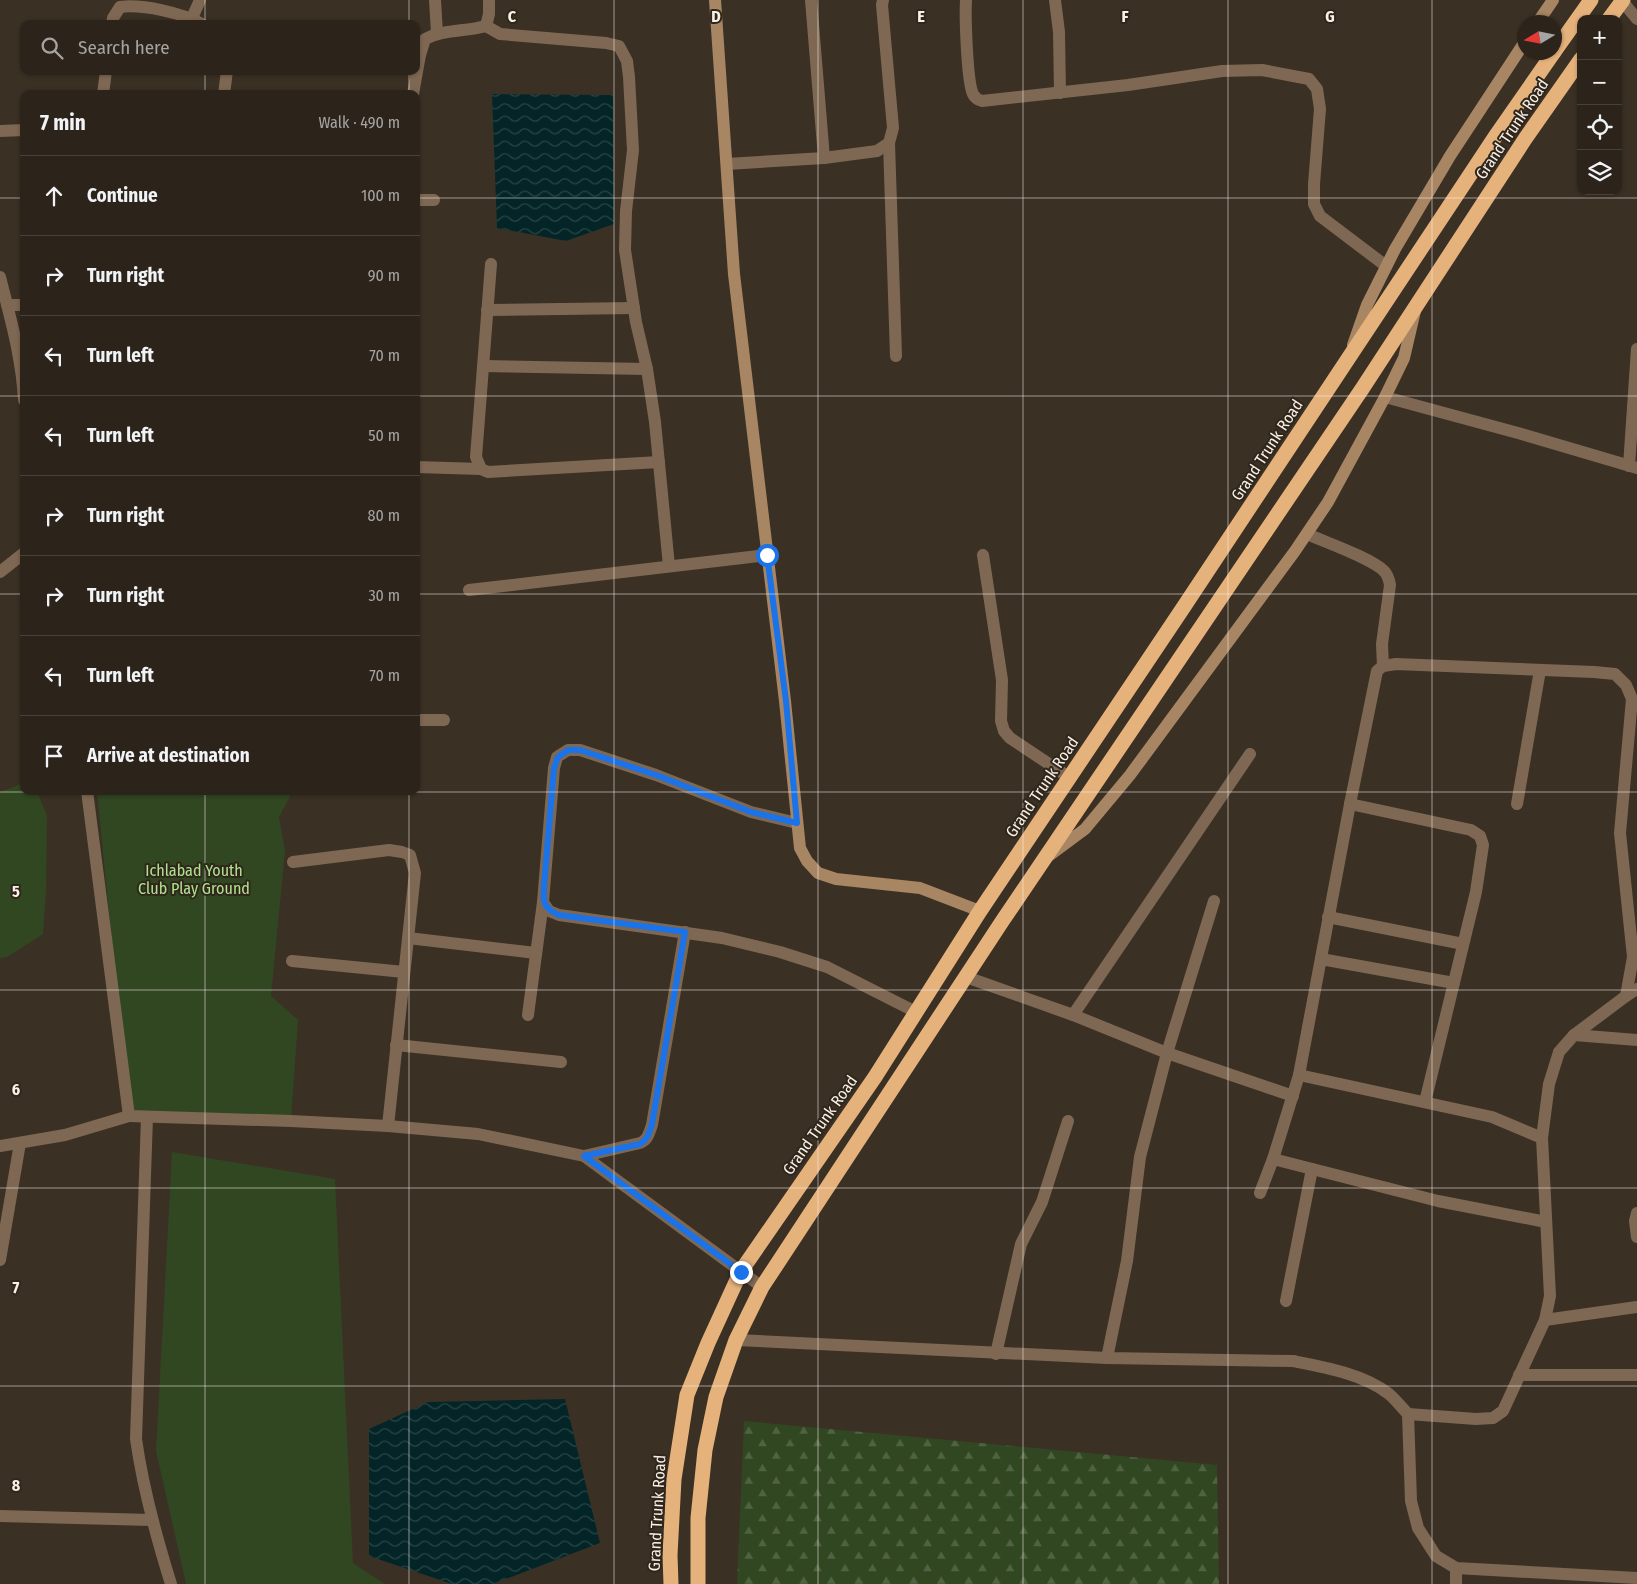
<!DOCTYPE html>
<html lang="en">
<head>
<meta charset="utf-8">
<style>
	body { margin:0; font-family:"Fira Sans Condensed",sans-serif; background:#383028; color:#f1f3f6 }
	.controls { position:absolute; right:15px; top:15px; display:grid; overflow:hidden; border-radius:10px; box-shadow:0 1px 4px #0004 }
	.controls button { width:45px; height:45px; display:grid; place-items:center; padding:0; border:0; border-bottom:1px solid #48413a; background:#2c241b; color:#f1f3f6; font:25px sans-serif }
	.compass { position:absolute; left:1517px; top:15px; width:45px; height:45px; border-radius:50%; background:#2c241b; box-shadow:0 1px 4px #0004; rotate:260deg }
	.stop { position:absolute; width:15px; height:15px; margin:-11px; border:4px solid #1a73e8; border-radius:50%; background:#fff }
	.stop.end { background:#1a73e8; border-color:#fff; box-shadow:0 1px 5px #0008 }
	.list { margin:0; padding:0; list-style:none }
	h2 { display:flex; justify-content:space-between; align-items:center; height:65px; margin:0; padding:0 20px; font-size:21px }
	h2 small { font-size:16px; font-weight:400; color:#a6a4a3 }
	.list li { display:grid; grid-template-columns:32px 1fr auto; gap:15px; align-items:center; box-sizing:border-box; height:80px; padding:0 20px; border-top:1px solid #48413a }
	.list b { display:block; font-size:19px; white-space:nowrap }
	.list em { font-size:16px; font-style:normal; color:#a6a4a3 }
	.icon { flex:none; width:28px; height:28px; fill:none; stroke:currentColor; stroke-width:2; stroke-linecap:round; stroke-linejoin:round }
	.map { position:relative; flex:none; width:1637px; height:1584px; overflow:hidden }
	.search { position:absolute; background:#2c241b; box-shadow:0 1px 4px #0004; left:20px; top:20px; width:400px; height:55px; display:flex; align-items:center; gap:12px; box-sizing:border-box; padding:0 18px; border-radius:10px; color:#a6a4a3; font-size:19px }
	.panel { position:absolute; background:#2c241b; box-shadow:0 1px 4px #0004; left:20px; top:90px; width:400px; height:705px; border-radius:10px }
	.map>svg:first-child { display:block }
	.forest { fill:url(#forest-firs) }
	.park { fill:#304722 }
	.water { fill:url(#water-waves) }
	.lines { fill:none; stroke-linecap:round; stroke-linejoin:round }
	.street { stroke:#7e6853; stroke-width:12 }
	.secondary { stroke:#a88664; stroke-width:12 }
	.highway { stroke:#e6b27c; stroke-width:15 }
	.route { stroke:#1a73e8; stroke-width:6 }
	.grid { fill:none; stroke:#f8f1e9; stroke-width:1; stroke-opacity:0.55 }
	.labels { text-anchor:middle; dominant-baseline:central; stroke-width:4; stroke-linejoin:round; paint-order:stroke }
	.street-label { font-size:16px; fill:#f8f1e9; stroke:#30261a }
	.park-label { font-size:16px; fill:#ade290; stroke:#30261a }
	.grid-label { font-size:16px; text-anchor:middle; font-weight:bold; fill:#f8f1e9; stroke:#30261a; stroke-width:4; stroke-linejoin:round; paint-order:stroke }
</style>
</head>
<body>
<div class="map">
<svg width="1637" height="1584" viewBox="0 0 1637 1584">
	<defs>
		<pattern id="forest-firs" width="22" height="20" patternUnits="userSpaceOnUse" patternTransform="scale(1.25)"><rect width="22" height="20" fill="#304722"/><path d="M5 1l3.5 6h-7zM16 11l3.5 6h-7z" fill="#4f6242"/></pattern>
		<pattern id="water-waves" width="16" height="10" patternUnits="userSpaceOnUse" patternTransform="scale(1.25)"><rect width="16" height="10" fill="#042527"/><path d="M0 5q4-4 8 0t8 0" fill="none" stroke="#294546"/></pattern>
	</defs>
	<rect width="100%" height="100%" fill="#3b3024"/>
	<polygon class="forest" points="744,1421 1217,1465 1219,1584 737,1584"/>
	<g class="park">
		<polygon points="24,783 24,791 37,791 47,816 46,891 43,934 7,957 0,958 0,792"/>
		<polygon points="97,791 293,791 279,817 285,851 271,996 298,1020 291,1121 129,1116"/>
		<polygon points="172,1152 335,1179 353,1563 385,1584 186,1584 156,1451"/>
	</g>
	<g class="water">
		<polygon points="492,94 613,95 614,224 566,241 497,228"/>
		<polygon points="565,1399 600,1543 493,1584 452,1584 369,1556 369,1429 428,1402"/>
	</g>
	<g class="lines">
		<g class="street">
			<polyline points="435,0 437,33"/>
			<polyline points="811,0 824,158"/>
			<path d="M966,0C965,16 967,82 973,94C975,98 978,100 982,101L1128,85L1222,71L1262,70L1309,79L1317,89L1320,109L1314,184V204L1320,216L1386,266"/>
			<polyline points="1055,0 1059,32 1060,93"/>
			<polyline points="1622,1 1637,19"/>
			<polyline points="192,18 200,0"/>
			<path d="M112,24L113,18L120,7C143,4 182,13 202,24"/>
			<polyline points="486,26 500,34 606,43 619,46 627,61 629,77 633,150 626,211 625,250 636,322 647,369 655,422 669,566"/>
			<polyline points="103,94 106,71"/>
			<polyline points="224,94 227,71"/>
			<path d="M413,94L420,55L425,39C445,29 464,32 486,26L489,14V0"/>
			<polyline points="0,131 24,130"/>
			<polyline points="889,143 896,356"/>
			<polyline points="727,164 824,158 877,151 889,143 893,128 882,5 883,0"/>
			<polyline points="416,200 434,200"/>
			<polyline points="491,264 476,457 481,469 488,472 659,462"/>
			<path d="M0,277C10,317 22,358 24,400"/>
			<polyline points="7,305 24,305"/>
			<polyline points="487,310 634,308"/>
			<polyline points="483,366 647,369"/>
			<polyline points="1385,397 1518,433 1637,468"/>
			<polyline points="1629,466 1637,349"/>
			<polyline points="416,467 481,469"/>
			<path d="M1307,534C1325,542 1371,558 1384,571C1388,575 1389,579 1390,585L1382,644L1383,666"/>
			<polyline points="983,555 1002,680 1001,721 1004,731 1010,738 1070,778"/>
			<polyline points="0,572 24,553"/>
			<polyline points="469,590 767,555"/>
			<polyline points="416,720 444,720"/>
			<polyline points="87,791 129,1116 291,1121 388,1126 478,1134 584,1156 762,1287"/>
			<polyline points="1350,804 1471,830 1480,836 1483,845 1476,892 1425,1102"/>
			<polyline points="1517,804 1540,670"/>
			<polyline points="797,823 751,812 656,775 580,750 568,750 557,757 554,768 543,902 549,911 559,915 722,938 780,952 827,967 916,1012"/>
			<polyline points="293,862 389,850 402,852 410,855 415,873 388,1126"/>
			<polyline points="1328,917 1463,944"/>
			<polyline points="408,938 536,953"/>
			<polyline points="1321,959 1454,983"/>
			<polyline points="292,961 404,972"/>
			<polyline points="966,977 1073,1015 1167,1053 1293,1096"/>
			<polyline points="528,1015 543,902"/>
			<polyline points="1073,1015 1250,754"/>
			<polyline points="1574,1035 1637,1040"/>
			<polyline points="396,1045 561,1062"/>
			<polyline points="1299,1075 1492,1117 1542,1138"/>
			<path d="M147,1117L136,1439C143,1489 156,1536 171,1584"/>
			<polyline points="0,1146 65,1135 129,1116"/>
			<path d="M584,1156L640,1143C648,1140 649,1133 652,1125L685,932"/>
			<polyline points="1273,1159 1438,1201 1546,1222"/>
			<polyline points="1260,1193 1273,1159 1299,1075 1350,804 1377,671 1383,666 1396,664 1594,672 1615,674 1626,685 1632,699 1620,833 1633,957 1626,996"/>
			<polyline points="1637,1213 1635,1221 1637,1237"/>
			<polyline points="0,1260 20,1143"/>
			<polyline points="1286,1301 1312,1169"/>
			<polyline points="1545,1320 1637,1307"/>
			<path d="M736,1340L1107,1358L1293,1361C1324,1367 1364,1374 1389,1394C1396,1400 1402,1408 1408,1414L1411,1501L1418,1528L1436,1556L1456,1568L1637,1578"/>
			<polyline points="996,1354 1021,1244 1042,1202 1068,1121"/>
			<polyline points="1107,1358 1127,1261 1140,1157 1167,1053 1214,901"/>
			<polyline points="1519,1375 1637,1375"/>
			<polyline points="1408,1414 1476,1419 1493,1418 1503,1411 1545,1320 1550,1296 1542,1138 1549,1084 1559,1052 1574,1035 1626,996 1637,989"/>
			<polyline points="0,1516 151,1520"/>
			<polyline points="1456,1584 1456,1568"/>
		</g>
		<g class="secondary">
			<polyline points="715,0 734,274 785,701 800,848 807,861 818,873 836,879 920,888 980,911"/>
			<polyline points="1538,22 1553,0"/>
			<polyline points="1353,345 1367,305 1395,249 1450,156 1524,43"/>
			<polyline points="1050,855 1085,829 1130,775 1295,551 1328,502 1385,397 1404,358 1415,311"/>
		</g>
		<g class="highway">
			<polyline points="1609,19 1623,0"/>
			<polyline points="1554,52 1591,0"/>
			<polyline points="671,1584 670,1555 674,1479 687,1395 708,1343 741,1271 875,1077 980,911 1185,605 1497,134 1554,52"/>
			<polyline points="698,1584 698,1518 705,1450 716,1397 736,1340 762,1287 1003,920 1362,389 1525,139 1581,59"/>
		</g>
	</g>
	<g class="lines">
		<path class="route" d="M741,1272L584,1156L640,1144C648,1139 649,1133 652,1124L685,932L559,915C543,908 543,902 544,886L554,768L558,757L568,750H580L656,775L751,812L797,823L786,701L767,555"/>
	</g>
	<path class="grid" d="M205,0V24M409,0V24M614,0V1584M818,0V1584M1023,0V1584M1228,0V1584M1432,0V1584M205,71V94M409,71V94M0,198H24M416,198H1637M0,396H24M416,396H1637M0,594H24M416,594H1637M205,791V1584M409,791V1584M0,792H1637M0,990H1637M0,1188H1637M0,1386H1637"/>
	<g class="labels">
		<g class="street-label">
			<text transform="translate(1512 129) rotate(-56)">Grand Trunk Road</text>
			<text transform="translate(1267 450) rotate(-57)">Grand Trunk Road</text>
			<text transform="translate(1042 787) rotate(-56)">Grand Trunk Road</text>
			<text transform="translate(820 1125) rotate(-55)">Grand Trunk Road</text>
			<text transform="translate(657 1513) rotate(-87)">Grand Trunk Road</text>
		</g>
		<g class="park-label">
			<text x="194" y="870">Ichlabad Youth<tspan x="194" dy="18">Club Play Ground</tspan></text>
		</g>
	</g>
	<g class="grid-label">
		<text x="512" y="22">C</text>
		<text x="716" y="22">D</text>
		<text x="921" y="22">E</text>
		<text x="1125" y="22">F</text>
		<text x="1330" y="22">G</text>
		<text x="16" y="897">5</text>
		<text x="16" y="1095">6</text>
		<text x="16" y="1293">7</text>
		<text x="16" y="1491">8</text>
	</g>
</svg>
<div class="controls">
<button>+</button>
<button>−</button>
<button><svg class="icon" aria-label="locate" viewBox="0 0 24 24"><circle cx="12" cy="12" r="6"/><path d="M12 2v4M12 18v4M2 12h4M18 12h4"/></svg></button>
<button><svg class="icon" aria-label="layers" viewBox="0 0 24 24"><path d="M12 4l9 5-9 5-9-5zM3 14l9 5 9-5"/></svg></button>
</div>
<svg class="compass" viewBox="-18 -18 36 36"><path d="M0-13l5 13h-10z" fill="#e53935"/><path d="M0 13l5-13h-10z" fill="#a6a4a3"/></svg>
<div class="stop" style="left:767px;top:555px"></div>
<div class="stop end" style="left:741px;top:1272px"></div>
<div class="search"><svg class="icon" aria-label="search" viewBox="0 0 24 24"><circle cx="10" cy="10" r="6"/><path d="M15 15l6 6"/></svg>Search here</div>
<section class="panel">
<h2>7 min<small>Walk · 490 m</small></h2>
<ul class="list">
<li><svg class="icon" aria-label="ahead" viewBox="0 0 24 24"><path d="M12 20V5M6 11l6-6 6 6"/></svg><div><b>Continue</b></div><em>100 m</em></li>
<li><svg class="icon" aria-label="right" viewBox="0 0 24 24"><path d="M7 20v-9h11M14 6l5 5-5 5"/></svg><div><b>Turn right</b></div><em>90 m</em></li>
<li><svg class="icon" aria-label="left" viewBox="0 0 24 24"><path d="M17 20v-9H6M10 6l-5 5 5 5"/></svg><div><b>Turn left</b></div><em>70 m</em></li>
<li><svg class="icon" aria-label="left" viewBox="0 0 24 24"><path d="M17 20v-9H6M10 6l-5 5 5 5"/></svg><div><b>Turn left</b></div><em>50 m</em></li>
<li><svg class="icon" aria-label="right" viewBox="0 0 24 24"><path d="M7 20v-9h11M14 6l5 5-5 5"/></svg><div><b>Turn right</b></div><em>80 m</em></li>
<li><svg class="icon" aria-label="right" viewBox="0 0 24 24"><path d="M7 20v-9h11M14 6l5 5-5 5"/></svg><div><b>Turn right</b></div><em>30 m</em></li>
<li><svg class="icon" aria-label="left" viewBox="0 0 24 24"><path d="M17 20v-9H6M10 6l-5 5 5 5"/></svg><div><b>Turn left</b></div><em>70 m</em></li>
<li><svg class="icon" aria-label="arrive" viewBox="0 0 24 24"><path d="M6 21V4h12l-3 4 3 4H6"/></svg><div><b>Arrive at destination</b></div></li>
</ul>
</section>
</div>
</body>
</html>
